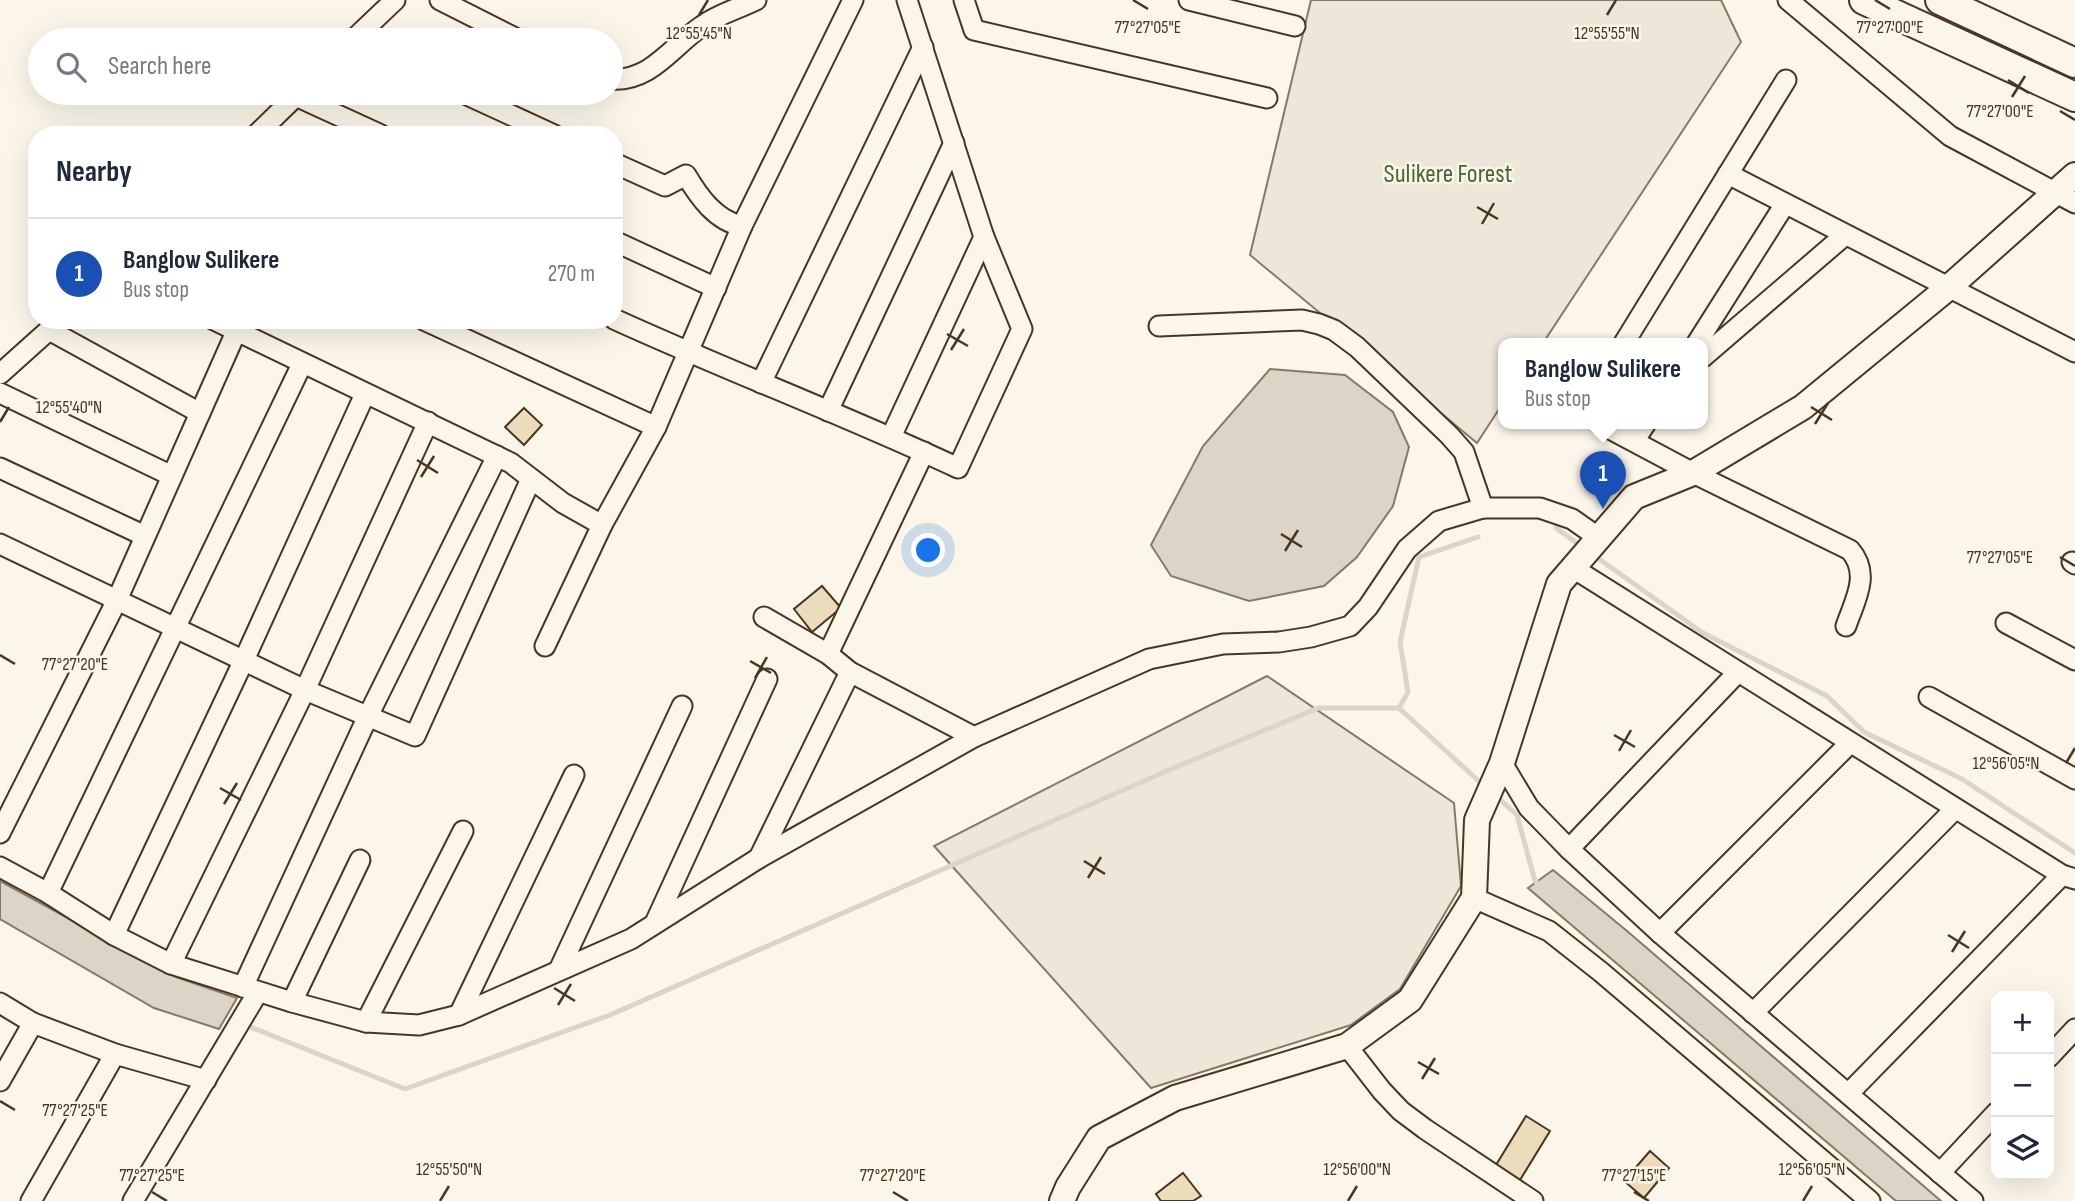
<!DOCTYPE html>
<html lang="en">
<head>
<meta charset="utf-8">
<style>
	body { margin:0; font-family:"Sofia Sans Condensed",sans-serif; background:#f6f6f7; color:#1f2937 }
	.controls { position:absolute; right:21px; bottom:21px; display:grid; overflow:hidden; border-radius:14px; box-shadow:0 7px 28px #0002 }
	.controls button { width:63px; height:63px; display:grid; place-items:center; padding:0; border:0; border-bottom:2px solid #e0e1e3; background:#fff; color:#1f2937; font:35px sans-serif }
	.you { position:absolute; left:929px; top:551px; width:24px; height:24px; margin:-18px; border:5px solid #fff; border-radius:50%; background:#1a73e8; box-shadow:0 0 0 10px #1a73e833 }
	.badge { display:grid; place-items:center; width:46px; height:46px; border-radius:50%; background:#c62828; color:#fff; font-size:23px; font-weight:700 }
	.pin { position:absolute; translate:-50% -58px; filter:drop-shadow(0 2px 4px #0008) }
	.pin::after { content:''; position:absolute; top:37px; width:24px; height:21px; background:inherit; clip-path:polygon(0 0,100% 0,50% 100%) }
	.popup { position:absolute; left:1498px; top:338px; width:210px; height:91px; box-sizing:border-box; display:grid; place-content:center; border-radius:14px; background:#fff; filter:drop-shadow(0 2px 5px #0005); font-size:23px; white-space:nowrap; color:#747a83 }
	.popup b { font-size:26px; color:#1f2937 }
	.popup::after { content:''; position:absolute; left:50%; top:100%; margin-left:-14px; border:14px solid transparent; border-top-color:#fff }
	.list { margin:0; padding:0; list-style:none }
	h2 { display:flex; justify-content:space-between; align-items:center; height:91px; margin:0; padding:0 28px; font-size:30px }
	h2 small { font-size:23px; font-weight:400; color:#747a83 }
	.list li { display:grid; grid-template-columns:46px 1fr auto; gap:21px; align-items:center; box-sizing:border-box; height:112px; padding:0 28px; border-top:2px solid #e0e1e3 }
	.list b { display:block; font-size:26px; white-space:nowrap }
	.list p { margin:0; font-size:23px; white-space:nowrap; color:#747a83 }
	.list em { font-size:23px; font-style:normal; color:#747a83 }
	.icon { flex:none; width:38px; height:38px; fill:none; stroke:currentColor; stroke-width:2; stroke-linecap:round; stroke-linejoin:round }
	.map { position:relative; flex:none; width:2075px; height:1201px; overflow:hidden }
	.search { position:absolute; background:#fff; box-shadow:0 7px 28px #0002; left:28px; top:28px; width:595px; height:77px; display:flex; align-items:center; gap:18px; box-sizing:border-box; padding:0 24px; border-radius:38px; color:#747a83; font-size:26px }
	.panel { position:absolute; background:#fff; box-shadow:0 7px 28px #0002; left:28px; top:126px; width:595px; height:203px; border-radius:28px }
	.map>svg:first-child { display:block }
	.green { fill:#ede6d9; stroke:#887966; stroke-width:2 }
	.water { fill:#dcd4c6; stroke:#887966; stroke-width:2 }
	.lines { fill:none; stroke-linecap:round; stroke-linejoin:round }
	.stream { stroke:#dcd4c6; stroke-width:5 }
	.building { fill:#ecdcbc; stroke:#4a3520; stroke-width:2 }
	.minor-casing { stroke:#4a3520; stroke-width:23 }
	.major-casing { stroke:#4a3520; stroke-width:28 }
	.highway-casing { stroke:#4a3520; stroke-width:32 }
	.minor { stroke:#fbf6e9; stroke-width:19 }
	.major { stroke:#fbf6e9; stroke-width:24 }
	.highway { stroke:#fbf6e9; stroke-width:28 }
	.ticks { fill:none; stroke:#4a3520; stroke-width:2.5 }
	.labels { text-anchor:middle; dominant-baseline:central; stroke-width:5; stroke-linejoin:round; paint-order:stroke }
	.park-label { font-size:26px; fill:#436837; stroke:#fbf6e9 }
	.ticks-label { font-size:18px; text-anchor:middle; fill:#4a3520; stroke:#fbf6e9; stroke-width:5; stroke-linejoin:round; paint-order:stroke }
</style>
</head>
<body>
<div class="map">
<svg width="2075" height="1201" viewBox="0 0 2075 1201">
	<rect width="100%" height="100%" fill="#fbf6e9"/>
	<g class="green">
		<polygon points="1311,0 1721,0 1741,42 1543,343 1503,343 1503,403 1477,443 1250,255"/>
		<polygon points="1267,676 1454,803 1461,886 1400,989 1351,1025 1151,1088 934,846"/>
	</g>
	<g class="water">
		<polygon points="1270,369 1345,375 1393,412 1409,447 1393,506 1357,557 1324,586 1249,601 1171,576 1151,545 1203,446"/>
		<polygon points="1553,870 1627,931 1941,1201 1896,1201 1528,888"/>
		<polygon points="0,881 176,977 237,998 219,1029 154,1008 0,919"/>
	</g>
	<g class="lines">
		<g class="stream">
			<polyline points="1556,528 1581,546"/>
			<polyline points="1592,554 1703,633 1827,696 1864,732 1962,779 2075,853"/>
			<polyline points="1399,708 1408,692 1400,642 1419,557 1478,537"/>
			<polyline points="1496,796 1517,815 1535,881 1542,887"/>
			<polyline points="243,1024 405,1089 610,1015 1176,767 1318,708 1399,708 1483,785"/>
		</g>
	</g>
	<g class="building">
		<polygon points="524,408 542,425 524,445 505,427"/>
		<polygon points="822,586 841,608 812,632 794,609"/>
		<polygon points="1526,1116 1550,1131 1520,1180 1496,1165"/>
		<polygon points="1650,1151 1669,1168 1644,1198 1624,1181"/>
		<polygon points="1183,1173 1201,1196 1193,1201 1161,1201 1156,1194"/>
	</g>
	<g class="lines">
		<g class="minor-casing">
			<g id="minor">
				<polyline points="440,0 519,40"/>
				<polyline points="964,0 974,30 1267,98"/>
				<polyline points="1189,0 1295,26"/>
				<polyline points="1788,0 1950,136 2075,203"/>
				<polyline points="353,40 395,0"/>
				<path d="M611,79C651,82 672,46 702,26C718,14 738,9 756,0"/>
				<polyline points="463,93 554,135"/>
				<polyline points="296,96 381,135"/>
				<polyline points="256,135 299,93"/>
				<path d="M614,163L665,186L686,175C699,197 716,221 742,226"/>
				<polyline points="1728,174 2075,352"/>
				<polyline points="614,241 716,288"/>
				<path d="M614,319C728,371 845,415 958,468L1022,329L984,237L907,0"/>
				<polyline points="214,320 511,463 563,503 602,525"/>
				<polyline points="424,320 656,427"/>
				<polyline points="1159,326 1302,320 1319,324 1334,330 1357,347 1449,435 1464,452 1483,508"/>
				<polyline points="49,330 200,413"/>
				<polyline points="1624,343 1786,80"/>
				<polyline points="1697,343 1785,204"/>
				<polyline points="1703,357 1845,235"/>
				<polyline points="0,374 59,321"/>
				<polyline points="761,383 923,47"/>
				<polyline points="0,393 172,476"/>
				<polyline points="828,411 954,143"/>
				<path d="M1599,423L1693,473L1850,550C1871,574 1855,600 1846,626"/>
				<polyline points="891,437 984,237"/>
				<polyline points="1634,441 1646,423"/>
				<polyline points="0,468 145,536"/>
				<polyline points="0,544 305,690 415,736 531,479"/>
				<polyline points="2072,562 2075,564"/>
				<polyline points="1573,568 2062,875 2075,879"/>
				<polyline points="764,617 828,654 850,672 974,737"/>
				<polyline points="2006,623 2075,660"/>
				<polyline points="545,646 602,525 656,427 742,226 853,0"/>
				<polyline points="828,654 924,452"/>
				<polyline points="1738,672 1569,849 1660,933 1973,1201"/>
				<polyline points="1929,697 2075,779"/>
				<polyline points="1502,763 1529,808 1569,849"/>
				<polyline points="0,833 117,600 236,332"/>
				<polyline points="759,858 850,672"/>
				<polyline points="0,867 48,893 114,935 171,964 292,1002 366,1022 419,1025 459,1015 631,939 759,858 974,737 1149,659 1223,644 1279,642 1311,637 1350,626 1368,607 1407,549 1439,521 1483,508 1540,508 1572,519 1599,538"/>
				<polyline points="48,893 302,364"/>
				<polyline points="1474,898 1549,931 1601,972 1870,1201"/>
				<polyline points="655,923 767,679"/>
				<polyline points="1660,933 1850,743"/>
				<polyline points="114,935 244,660 365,394"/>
				<polyline points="171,964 305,690 428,422"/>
				<polyline points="559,970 682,706"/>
				<polyline points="243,987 368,716 497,456"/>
				<polyline points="292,1002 360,860"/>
				<polyline points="0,1003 33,1023 115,1054 206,1080"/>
				<polyline points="1753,1013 1955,809"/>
				<polyline points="459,1015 574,775"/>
				<polyline points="366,1022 463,831"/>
				<polyline points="1347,1046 1382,1091 1401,1111 1425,1129 1533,1201"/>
				<polyline points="2049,1057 2075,1029"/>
				<polyline points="0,1081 33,1023"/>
				<polyline points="1849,1093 2062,875"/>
				<polyline points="1940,1173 1996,1113"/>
				<polyline points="31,1201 115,1054"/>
				<polyline points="133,1201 258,992"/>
			</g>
		</g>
		<g class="major-casing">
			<polyline id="major" points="1062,1201 1068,1187 1099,1138 1175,1098 1347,1046 1410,1000 1474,898 1477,820 1502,763 1559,584 1634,497 1693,473 1803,407 1948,288 2075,175"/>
		</g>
		<g class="highway-casing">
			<g id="highway">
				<polyline points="1864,0 2075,97"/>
				<polyline points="1940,0 2075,63"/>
			</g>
		</g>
		<use href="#minor" class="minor"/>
		<use href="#major" class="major"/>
		<use href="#highway" class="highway"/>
	</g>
	<path class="ticks" d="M1133,0L1148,9M1875,0L1890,9M699,15L708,0M1607,15L1616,0M2008,80L2029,93M2012,97L2025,76M2060,111L2075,120M1477,207L1498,219M1482,224L1494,203M947,334L968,346M951,350L964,329M1811,407L1832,420M0,422L9,407M1815,424L1828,403M417,460L438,473M421,477L434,456M1281,534L1302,547M1285,551L1298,530M2060,557L2075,566M0,655L15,664M750,661L771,673M755,678L767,657M1614,735L1635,747M1619,751L1631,730M2066,763L2075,748M220,788L241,800M224,804L237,783M1084,861L1105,874M1088,878L1101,857M1948,935L1969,948M1952,952L1965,931M554,988L575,1001M558,1005L571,984M1418,1062L1439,1074M1422,1079L1435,1058M0,1101L15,1110M152,1192L167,1201M893,1192L908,1201M1634,1192L1649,1201M440,1201L449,1186M1348,1201L1357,1186M1803,1201L1812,1186"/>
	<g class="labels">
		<g class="park-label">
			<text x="1448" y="174">Sulikere Forest</text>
		</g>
	</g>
	<g class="ticks-label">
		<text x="1890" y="33">77°27'00"E</text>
		<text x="1148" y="33">77°27'05"E</text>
		<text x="699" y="39">12°55'45"N</text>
		<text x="1607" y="39">12°55'55"N</text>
		<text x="2000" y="117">77°27'00"E</text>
		<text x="69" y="413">12°55'40"N</text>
		<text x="2000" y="563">77°27'05"E</text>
		<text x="75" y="670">77°27'20"E</text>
		<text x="2006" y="769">12°56'05"N</text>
		<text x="75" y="1116">77°27'25"E</text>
		<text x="449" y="1175">12°55'50"N</text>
		<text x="1357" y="1175">12°56'00"N</text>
		<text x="1812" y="1175">12°56'05"N</text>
		<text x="152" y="1181">77°27'25"E</text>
		<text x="893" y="1181">77°27'20"E</text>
		<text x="1634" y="1181">77°27'15"E</text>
	</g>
</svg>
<div class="controls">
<button>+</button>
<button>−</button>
<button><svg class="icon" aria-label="layers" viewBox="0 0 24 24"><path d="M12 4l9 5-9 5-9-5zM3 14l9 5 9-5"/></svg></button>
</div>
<div class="you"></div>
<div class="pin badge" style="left:1603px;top:509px;background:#1a4fb4">1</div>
<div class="popup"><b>Banglow Sulikere</b>Bus stop</div>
<div class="search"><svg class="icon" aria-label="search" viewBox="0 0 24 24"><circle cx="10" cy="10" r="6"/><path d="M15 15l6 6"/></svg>Search here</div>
<section class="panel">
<h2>Nearby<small></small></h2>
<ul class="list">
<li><span class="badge" style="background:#1a4fb4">1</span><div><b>Banglow Sulikere</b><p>Bus stop</p></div><em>270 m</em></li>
</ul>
</section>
</div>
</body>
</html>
